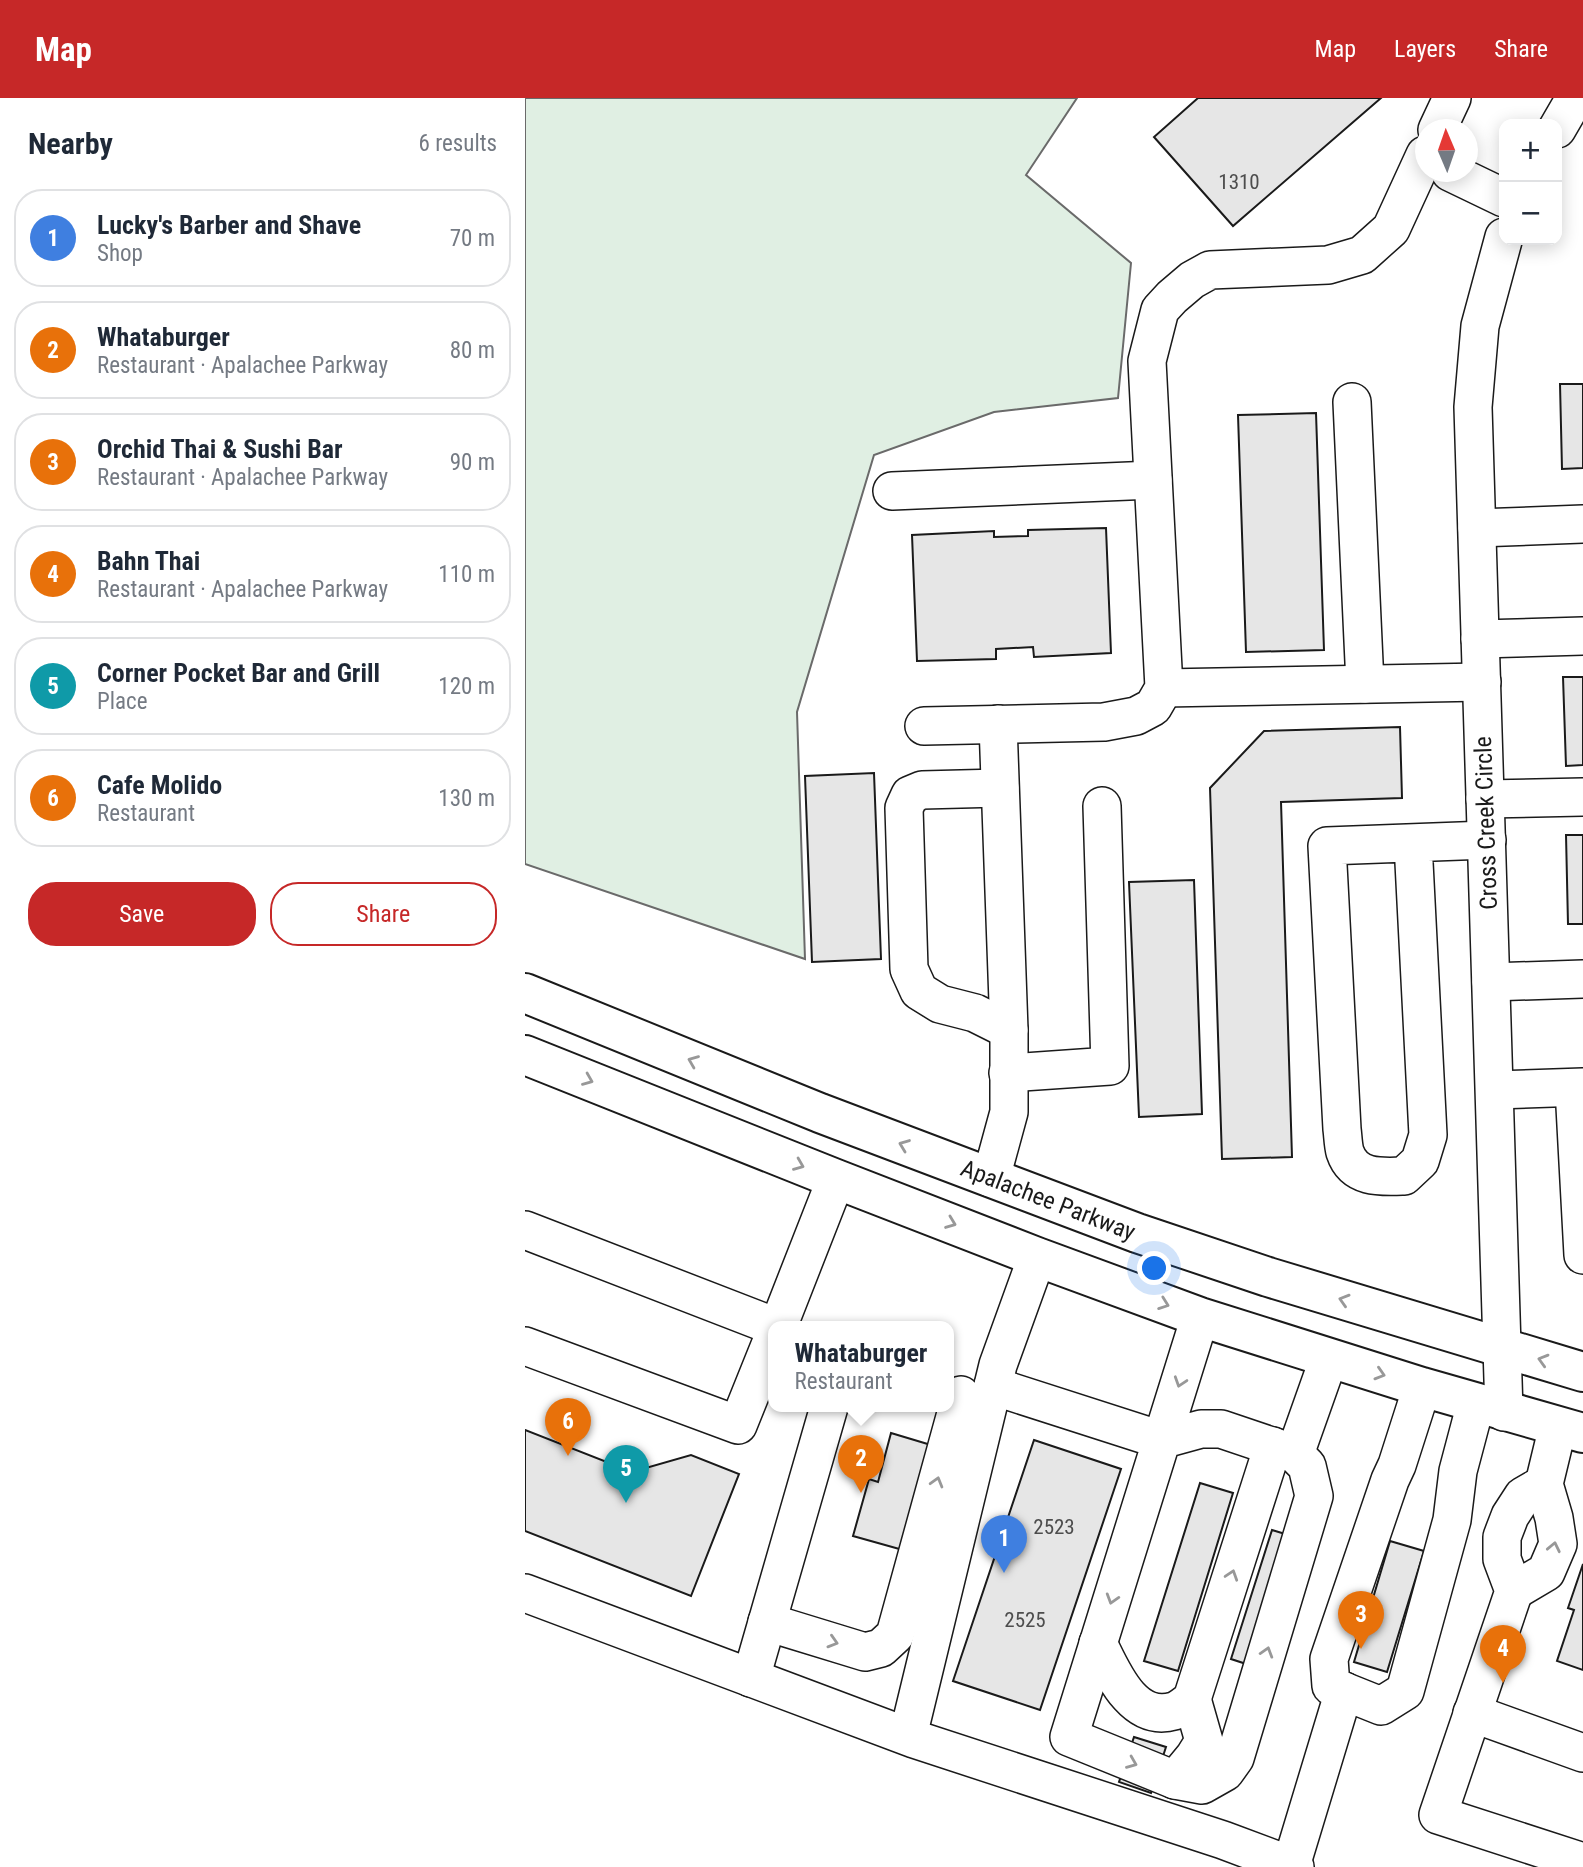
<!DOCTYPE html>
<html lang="en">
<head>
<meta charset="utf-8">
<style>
	body { margin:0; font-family:"Roboto Condensed",sans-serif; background:#f6f6f7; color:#1f2937 }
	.controls { position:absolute; right:21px; top:21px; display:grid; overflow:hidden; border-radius:14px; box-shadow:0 4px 18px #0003 }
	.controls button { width:63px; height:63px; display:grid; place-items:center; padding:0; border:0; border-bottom:2px solid #e0e1e3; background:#fff; color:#1f2937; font:35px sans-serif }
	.compass { position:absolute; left:890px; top:21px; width:63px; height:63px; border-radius:50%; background:#fff; box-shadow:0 4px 18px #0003; rotate:358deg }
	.you { position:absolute; left:630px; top:1171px; width:24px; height:24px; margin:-18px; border:5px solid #fff; border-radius:50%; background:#1a73e8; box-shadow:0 0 0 10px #1a73e833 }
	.badge { display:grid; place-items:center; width:46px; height:46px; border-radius:50%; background:#c62828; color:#fff; font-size:23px; font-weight:700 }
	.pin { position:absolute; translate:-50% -58px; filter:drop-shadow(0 2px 4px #0008) }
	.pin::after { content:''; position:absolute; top:37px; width:24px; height:21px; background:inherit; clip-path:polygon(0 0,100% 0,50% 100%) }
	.popup { position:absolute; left:243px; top:1223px; width:186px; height:91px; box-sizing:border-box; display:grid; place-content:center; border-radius:14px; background:#fff; filter:drop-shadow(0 2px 5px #0005); font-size:23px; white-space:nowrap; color:#747a83 }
	.popup b { font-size:26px; color:#1f2937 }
	.popup::after { content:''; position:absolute; left:50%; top:100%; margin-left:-14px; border:14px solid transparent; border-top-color:#fff }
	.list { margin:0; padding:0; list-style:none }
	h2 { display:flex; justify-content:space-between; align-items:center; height:91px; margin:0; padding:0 28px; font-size:30px }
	h2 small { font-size:23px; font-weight:400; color:#747a83 }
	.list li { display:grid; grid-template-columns:46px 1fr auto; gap:21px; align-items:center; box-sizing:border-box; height:98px; margin:0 14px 14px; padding:0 14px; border:2px solid #e0e1e3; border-radius:28px }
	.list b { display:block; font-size:26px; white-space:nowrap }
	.list p { margin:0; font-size:23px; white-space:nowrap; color:#747a83 }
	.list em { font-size:23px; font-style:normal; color:#747a83 }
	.actions { display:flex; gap:14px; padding:21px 28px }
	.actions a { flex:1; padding:16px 0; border:2px solid #c62828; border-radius:28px; text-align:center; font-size:24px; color:#c62828 }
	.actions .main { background:#c62828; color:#fff }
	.map { position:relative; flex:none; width:1058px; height:1769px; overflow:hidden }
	header { display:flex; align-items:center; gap:42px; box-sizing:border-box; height:98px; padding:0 35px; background:#c62828; color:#fff }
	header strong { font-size:33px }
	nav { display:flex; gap:38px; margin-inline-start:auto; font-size:24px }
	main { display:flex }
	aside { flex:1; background:#fff }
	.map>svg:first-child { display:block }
	.green { fill:#e0efe3; stroke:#6a6a6a; stroke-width:2 }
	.building { fill:#e6e6e6; stroke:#1a1a1a; stroke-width:2 }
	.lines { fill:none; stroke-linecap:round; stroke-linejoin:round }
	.minor-casing { stroke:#1a1a1a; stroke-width:40 }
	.major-casing { stroke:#1a1a1a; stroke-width:42 }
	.minor { stroke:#fff; stroke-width:37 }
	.major { stroke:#fff; stroke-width:38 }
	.oneway { stroke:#989898 }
	.labels { text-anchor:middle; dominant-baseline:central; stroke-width:5; stroke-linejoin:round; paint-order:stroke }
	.number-label { font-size:21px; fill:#4d4d4d }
	.street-label { font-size:24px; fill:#1a1a1a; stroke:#fff }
</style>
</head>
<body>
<header>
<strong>Map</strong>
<nav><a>Map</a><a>Layers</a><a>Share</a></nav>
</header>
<main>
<aside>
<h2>Nearby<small>6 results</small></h2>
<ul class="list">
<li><span class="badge" style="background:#3f7fe0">1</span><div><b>Lucky's Barber and Shave</b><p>Shop</p></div><em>70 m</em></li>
<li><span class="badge" style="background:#e8710a">2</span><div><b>Whataburger</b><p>Restaurant · Apalachee Parkway</p></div><em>80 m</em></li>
<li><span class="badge" style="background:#e8710a">3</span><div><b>Orchid Thai &amp; Sushi Bar</b><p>Restaurant · Apalachee Parkway</p></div><em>90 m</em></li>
<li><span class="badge" style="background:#e8710a">4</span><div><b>Bahn Thai</b><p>Restaurant · Apalachee Parkway</p></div><em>110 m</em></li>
<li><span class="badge" style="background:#0f9aa8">5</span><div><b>Corner Pocket Bar and Grill</b><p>Place</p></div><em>120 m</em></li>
<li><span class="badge" style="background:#e8710a">6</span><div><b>Cafe Molido</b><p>Restaurant</p></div><em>130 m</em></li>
</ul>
<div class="actions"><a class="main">Save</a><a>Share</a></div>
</aside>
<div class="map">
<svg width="1058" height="1769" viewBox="0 0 1058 1769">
	<rect width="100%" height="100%" fill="#fff"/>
	<polygon class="green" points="0,0 552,0 501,77 606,165 593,300 469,314 349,357 272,614 280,861 0,766"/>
	<g class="building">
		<polygon points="673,0 856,0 708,128 629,39"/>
		<polygon points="1035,286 1058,286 1058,370 1037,371"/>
		<polygon points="791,315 799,552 721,554 713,317"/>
		<polygon points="581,430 586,555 509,559 508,549 471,551 471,561 392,563 387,437 469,433 469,439 503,438 503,432"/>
		<polygon points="1038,579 1058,579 1058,667 1041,668"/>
		<polygon points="875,629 877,700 756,704 767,1059 697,1061 685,690 739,633"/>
		<polygon points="349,675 356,861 287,864 280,678"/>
		<polygon points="1041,737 1058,737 1058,826 1043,826"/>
		<polygon points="669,782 677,1016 614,1019 604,784"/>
		<polygon points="0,1332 107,1374 166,1357 214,1376 166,1498 0,1433"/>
		<polygon points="366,1335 406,1347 385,1454 328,1438 344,1381 353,1384"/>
		<polygon points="509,1342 596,1371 515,1612 428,1583"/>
		<polygon points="675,1385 708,1395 653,1573 619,1563"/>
		<polygon points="747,1432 790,1445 749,1575 706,1561"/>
		<polygon points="865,1443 899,1453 862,1574 829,1564"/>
		<polygon points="1058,1466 1058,1572 1032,1563 1049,1512 1043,1510"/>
		<polygon points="609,1639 641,1649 626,1695 594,1684"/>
	</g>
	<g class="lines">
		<g class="minor-casing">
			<g id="minor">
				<polyline points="1032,31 1050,0"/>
				<polyline points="912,32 927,0"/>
				<polyline points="925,74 979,100"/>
				<polyline points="979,139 955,228 948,309 979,1314"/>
				<polyline points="827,304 840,586"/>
				<polyline points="367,393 628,382"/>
				<polyline points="952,430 1058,426"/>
				<polyline points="955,541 1058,538"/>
				<polyline points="639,590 957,584"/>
				<polyline points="399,628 579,624 611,618 628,609 639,590 622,263 635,212 647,199 667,182 685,172 803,167 837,157 866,131 900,57"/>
				<polyline points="475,690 397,692 385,697 379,710 384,871 394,893 415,906 450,915 484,932"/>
				<polyline points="960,701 1058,699"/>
				<path d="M888,745L903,1037L895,1063L879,1078C856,1079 829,1081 820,1054C818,1047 818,1038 817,1031L802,748L962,742"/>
				<polyline points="966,884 1058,881"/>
				<polyline points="483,975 585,968 577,708"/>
				<polyline points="1049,990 1058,1157"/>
				<polyline points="970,992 1058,989"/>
				<polyline points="466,1080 484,1014 484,932 473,626"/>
				<polyline points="0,1132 251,1229"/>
				<polyline points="253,1229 311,1081"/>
				<polyline points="0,1248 213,1327 248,1240"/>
				<polyline points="468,1288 636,1342 676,1331 696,1331 770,1356 782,1368 789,1398 710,1660 700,1674 677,1687 650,1682 544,1639 675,1219"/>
				<polyline points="897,1289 872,1367 865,1382 804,1561 806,1588 856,1608 880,1593 927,1422 933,1373 951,1305"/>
				<polyline points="770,1356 804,1260"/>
				<polyline points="1019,1386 998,1398 985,1418 977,1439 977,1461 989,1493 913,1717 1058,1764"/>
				<polyline points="989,1493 1021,1474 1033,1446 1029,1420 1019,1386 1033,1328"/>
				<polyline points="0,1495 389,1641 698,1742 770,1769"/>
				<polyline points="242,1524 340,1554 356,1550 370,1537 436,1297"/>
				<path d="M573,1545C587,1573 607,1625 649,1613C655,1611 662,1605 667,1601L748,1348"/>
				<polyline points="226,1580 304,1309"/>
				<polyline points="947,1615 1058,1655"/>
				<polyline points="383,1638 473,1267 512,1159"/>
				<polyline points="650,1682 669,1659 679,1643 667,1601"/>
				<polyline points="766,1768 819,1593"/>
			</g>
		</g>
		<g class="major-casing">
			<g id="major">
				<polyline points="0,895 295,1015 612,1135 743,1179 1058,1274"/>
				<polyline points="0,957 311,1081 512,1159 675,1219 897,1289 1058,1335"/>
			</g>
		</g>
		<use href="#minor" class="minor"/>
		<use href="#major" class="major"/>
	</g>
	<defs><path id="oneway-chevron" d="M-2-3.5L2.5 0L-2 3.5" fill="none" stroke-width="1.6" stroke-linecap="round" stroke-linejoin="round" transform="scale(1.75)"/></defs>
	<g class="oneway">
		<use href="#oneway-chevron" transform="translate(168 963) rotate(-158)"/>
		<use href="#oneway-chevron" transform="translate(63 982) rotate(22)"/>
		<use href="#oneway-chevron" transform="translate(379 1047) rotate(-159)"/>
		<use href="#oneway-chevron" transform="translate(274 1067) rotate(22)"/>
		<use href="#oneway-chevron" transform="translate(426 1125) rotate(21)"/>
		<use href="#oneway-chevron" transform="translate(819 1202) rotate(-163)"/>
		<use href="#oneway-chevron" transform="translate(639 1206) rotate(20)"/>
		<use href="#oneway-chevron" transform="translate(1018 1262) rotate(-164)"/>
		<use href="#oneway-chevron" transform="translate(855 1276) rotate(17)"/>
		<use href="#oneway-chevron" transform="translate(655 1284) rotate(108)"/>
		<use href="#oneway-chevron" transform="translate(412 1384) rotate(-74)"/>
		<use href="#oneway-chevron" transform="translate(1029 1449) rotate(-78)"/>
		<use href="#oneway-chevron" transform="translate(707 1477) rotate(-72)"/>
		<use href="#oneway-chevron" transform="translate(587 1501) rotate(107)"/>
		<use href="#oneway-chevron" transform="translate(308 1544) rotate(17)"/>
		<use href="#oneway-chevron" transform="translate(742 1554) rotate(-73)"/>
		<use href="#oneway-chevron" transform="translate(607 1665) rotate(22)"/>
	</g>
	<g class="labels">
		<g class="number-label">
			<text x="714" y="84">1310</text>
			<text x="529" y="1429">2523</text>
			<text x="500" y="1522">2525</text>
		</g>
		<g class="street-label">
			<text transform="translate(961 725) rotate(-92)">Cross Creek Circle</text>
			<text transform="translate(523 1102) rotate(21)">Apalachee Parkway</text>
		</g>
	</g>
</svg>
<div class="controls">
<button>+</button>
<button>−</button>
</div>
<svg class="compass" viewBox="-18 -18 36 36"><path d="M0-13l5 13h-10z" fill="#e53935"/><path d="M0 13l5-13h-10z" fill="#747a83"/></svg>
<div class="you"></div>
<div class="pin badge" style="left:479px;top:1475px;background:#3f7fe0">1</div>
<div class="pin badge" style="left:336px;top:1395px;background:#e8710a">2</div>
<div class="popup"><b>Whataburger</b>Restaurant</div>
<div class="pin badge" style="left:836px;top:1551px;background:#e8710a">3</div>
<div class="pin badge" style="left:978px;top:1585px;background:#e8710a">4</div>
<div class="pin badge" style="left:101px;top:1405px;background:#0f9aa8">5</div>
<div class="pin badge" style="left:43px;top:1358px;background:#e8710a">6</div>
</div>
</main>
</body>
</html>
